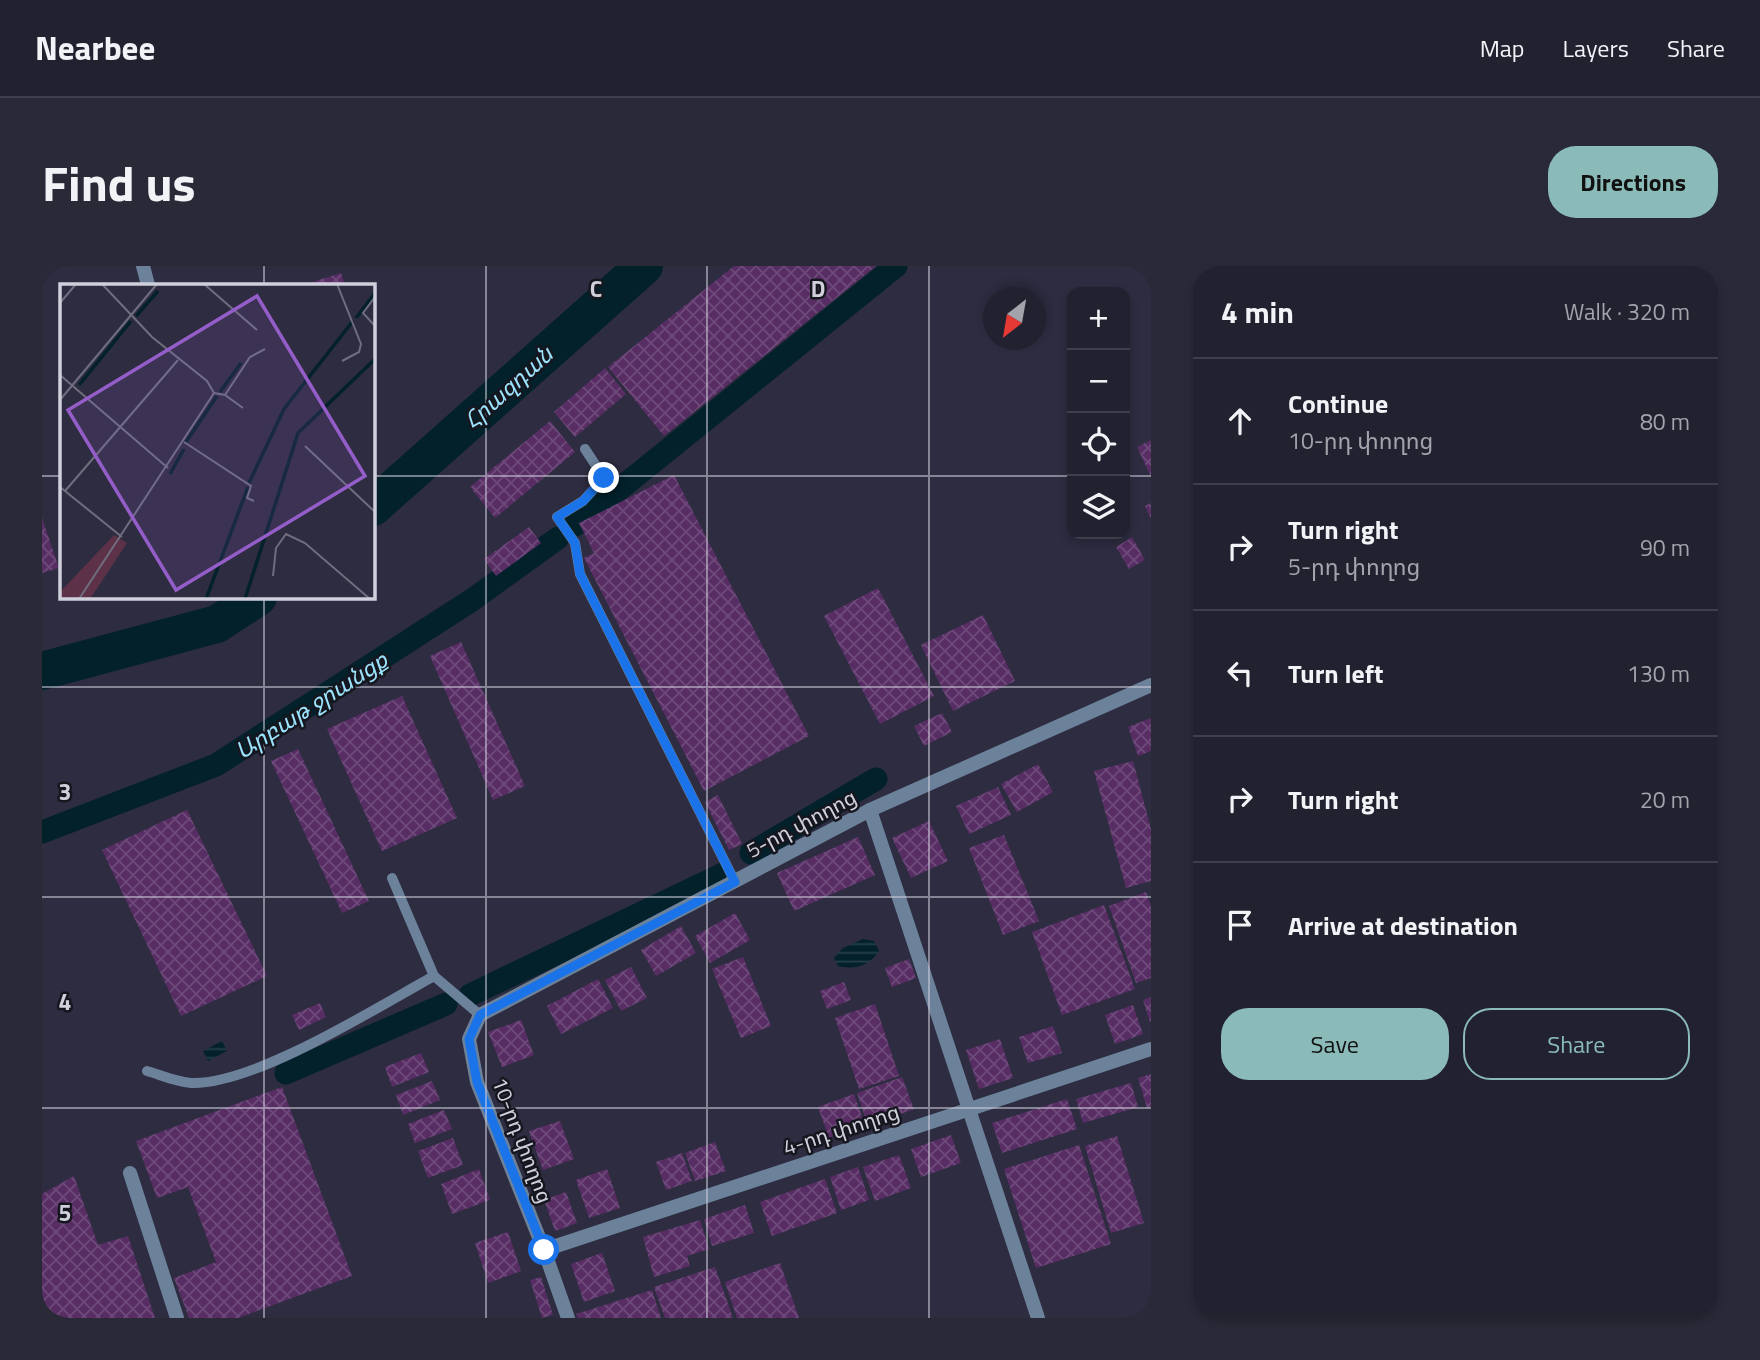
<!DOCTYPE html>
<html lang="en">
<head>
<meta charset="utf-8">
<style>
	body { margin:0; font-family:"Titillium Web","Noto Sans Armenian",sans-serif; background:#2a2938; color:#f1f3f6 }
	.controls { position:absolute; right:21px; top:21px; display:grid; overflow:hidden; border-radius:14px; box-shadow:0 4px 10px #0003 }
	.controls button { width:63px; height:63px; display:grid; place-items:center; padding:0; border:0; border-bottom:2px solid #3f3e4c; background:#222130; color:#f1f3f6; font:35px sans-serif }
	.compass { position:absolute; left:941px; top:21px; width:63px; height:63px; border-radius:50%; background:#222130; box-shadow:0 4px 10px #0003; rotate:211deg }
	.stop { position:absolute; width:21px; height:21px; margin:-16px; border:5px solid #1a73e8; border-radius:50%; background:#fff }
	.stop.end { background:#1a73e8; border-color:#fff; box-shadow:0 2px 7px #0008 }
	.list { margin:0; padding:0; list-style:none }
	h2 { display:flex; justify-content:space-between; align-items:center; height:91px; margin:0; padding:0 28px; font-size:30px }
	h2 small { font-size:23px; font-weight:400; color:#a2a3ab }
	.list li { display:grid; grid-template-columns:46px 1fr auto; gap:21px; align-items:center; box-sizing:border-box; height:126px; padding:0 28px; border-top:2px solid #3f3e4c }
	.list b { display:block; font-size:26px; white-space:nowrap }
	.list p { margin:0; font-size:23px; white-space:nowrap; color:#a2a3ab }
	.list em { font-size:23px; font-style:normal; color:#a2a3ab }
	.actions { display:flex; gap:14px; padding:21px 28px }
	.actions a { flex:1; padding:16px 0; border:2px solid #8bbbb9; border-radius:28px; text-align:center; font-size:24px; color:#8bbbb9 }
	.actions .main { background:#8bbbb9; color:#111 }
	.icon { flex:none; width:38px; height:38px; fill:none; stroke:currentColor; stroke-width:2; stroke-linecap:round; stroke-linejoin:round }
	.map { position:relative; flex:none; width:1109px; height:1052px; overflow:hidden; border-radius:28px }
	header { display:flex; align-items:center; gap:42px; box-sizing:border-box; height:98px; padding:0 35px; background:#222130; border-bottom:2px solid #3f3e4c }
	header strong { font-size:33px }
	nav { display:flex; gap:38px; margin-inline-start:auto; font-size:24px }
	.intro { display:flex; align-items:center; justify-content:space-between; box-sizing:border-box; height:168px; padding:0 42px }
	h1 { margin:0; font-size:49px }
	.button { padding:18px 32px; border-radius:28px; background:#8bbbb9; color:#111; font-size:24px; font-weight:700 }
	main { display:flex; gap:42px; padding:0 42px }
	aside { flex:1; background:#222130; border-radius:28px; box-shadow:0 4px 10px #0003 }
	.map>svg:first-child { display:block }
	.water { fill:url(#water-rules) }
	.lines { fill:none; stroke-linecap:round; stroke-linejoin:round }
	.canal { stroke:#02212b; stroke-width:23 }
	.river { stroke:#02212b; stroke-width:38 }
	.building { fill:url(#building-cross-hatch) }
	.service { stroke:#6c819a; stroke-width:10 }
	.minor { stroke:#6c819a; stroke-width:14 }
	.route { stroke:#1a73e8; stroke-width:9 }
	.grid { fill:none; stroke:#d0d0dd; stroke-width:2; stroke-opacity:0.55 }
	.labels { text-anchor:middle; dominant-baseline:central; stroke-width:5; stroke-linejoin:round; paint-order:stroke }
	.street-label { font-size:21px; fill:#d0d0dd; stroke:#16161f }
	.water-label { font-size:23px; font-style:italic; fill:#9be3fc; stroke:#16161f }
	.inset-river { fill:none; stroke:#02212b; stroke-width:3.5 }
	.inset-road { fill:none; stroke:#6e6e7f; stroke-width:2 }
	.view { fill:#945dc8; fill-opacity:0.15; stroke:#945dc8; stroke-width:3.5 }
	.inset-edge { fill:none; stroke:#d0d0dd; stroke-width:3.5 }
	.grid-label { font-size:23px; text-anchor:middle; font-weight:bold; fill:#d0d0dd; stroke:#16161f; stroke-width:5; stroke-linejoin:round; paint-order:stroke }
</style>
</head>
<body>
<header>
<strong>Nearbee</strong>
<nav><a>Map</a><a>Layers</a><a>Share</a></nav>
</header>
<div class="intro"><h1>Find us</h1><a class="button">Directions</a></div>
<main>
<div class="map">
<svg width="1109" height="1052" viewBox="0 0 1109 1052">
	<defs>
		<pattern id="water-rules" width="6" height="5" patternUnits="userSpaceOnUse" patternTransform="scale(1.75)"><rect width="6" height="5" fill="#02212b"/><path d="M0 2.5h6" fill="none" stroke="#264049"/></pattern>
		<pattern id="building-cross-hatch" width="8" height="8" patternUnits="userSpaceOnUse" patternTransform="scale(1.75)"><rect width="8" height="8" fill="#572d64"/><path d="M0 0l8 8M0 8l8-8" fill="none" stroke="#6e4a7a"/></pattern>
	</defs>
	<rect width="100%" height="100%" fill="#2d2c40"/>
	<g class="water">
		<path d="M821,673L832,675L837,685C827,700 813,704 796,700L792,692L801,682Z"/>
		<polygon points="180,775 185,785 166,795 161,785"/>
	</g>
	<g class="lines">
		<g class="canal">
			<polyline points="533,259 854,0"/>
			<polyline points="0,566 174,499 430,334 516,272"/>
			<polyline points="709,587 834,513"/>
			<polyline points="428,729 681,608"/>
			<polyline points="244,807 404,738"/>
		</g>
		<g class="river">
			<polyline points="331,241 602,0"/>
			<polyline points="0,405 175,358 216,331"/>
		</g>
	</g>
	<g class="building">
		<polygon points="692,0 834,0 622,170 566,101"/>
		<polygon points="299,7 303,19 261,19"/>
		<polygon points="563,102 584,128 533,171 512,146"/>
		<polygon points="508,155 533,186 453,252 428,221"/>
		<polygon points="1109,174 1109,211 1095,181"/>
		<polygon points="632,209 767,470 662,525 542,292 552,287 537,257"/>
		<polygon points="1109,237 1109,253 1103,240"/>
		<polygon points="0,252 17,302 0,307"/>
		<polygon points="487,261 499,277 454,310 442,293"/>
		<polygon points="1090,271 1103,294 1087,303 1074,281"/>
		<polygon points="836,322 892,430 838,458 782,350"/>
		<polygon points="941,349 973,415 911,445 879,379"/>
		<polygon points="419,376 483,520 451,534 388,390"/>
		<polygon points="360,430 415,552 340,585 285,463"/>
		<polygon points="900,447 910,466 882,480 872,460"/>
		<polygon points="1109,452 1109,485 1096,490 1086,461"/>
		<polygon points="256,483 327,635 300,647 229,495"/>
		<polygon points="1091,495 1109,563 1109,615 1084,622 1052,505"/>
		<polygon points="996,498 1011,526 975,546 959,518"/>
		<polygon points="956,521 969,549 927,568 914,540"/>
		<polygon points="676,529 700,578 687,584 663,536"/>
		<polygon points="145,544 225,710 139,750 60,584"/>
		<polygon points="887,555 906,595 869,612 850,572"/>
		<polygon points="962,569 997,655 961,669 927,582"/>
		<polygon points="816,571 833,609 752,645 735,607"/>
		<polygon points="1104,626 1109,640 1109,712 1094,717 1067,640"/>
		<polygon points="1062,639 1093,723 1020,749 990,666"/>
		<polygon points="693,647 708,674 668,697 653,670"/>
		<polygon points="639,660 654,687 614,710 599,684"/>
		<polygon points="701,691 729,760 699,772 670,703"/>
		<polygon points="867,693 874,712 850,721 843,702"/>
		<polygon points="589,701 605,732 579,745 563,714"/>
		<polygon points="556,713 571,742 519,768 505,740"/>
		<polygon points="802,716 809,734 785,743 778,725"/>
		<polygon points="1109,731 1109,756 1108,756 1101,734"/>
		<polygon points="278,737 284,751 257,764 250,749"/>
		<polygon points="833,738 857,810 817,823 793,752"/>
		<polygon points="1091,739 1101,768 1073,778 1063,749"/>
		<polygon points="479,754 492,789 460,801 446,766"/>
		<polygon points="1011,760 1020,787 986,797 977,771"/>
		<polygon points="958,773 971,812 937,823 924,784"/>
		<polygon points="379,787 387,806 350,821 343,801"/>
		<polygon points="1109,808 1109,841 1105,842 1096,812"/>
		<polygon points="860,811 872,843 826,860 815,827"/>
		<polygon points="390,815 398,834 361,849 354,829"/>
		<polygon points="1089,817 1096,841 1041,857 1034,833"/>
		<polygon points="240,821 310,1010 196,1052 147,1052 132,1012 174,996 146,921 115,932 94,875"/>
		<polygon points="812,828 823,859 787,872 776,841"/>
		<polygon points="1025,833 1035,863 960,887 950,857"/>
		<polygon points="402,844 410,863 373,877 366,858"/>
		<polygon points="518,855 532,893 501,904 487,865"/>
		<polygon points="909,869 919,897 879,911 869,883"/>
		<polygon points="1075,870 1102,957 1069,967 1043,880"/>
		<polygon points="411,872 421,899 386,912 376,885"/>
		<polygon points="673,876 684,905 653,915 643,887"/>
		<polygon points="1037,879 1069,978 994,1002 962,903"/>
		<polygon points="640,887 650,915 624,924 614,896"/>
		<polygon points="857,889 869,922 833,935 821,901"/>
		<polygon points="816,901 827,934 799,944 788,911"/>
		<polygon points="437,903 448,934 410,948 399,918"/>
		<polygon points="565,903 578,942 547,952 534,914"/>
		<polygon points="32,910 56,979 86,970 113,1052 0,1052 0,928"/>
		<polygon points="783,913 795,947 730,970 718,936"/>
		<polygon points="524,926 535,957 513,965 502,934"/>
		<polygon points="703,939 712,967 670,980 662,953"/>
		<polygon points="658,954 667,983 645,990 648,1000 612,1011 601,971"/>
		<polygon points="466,966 479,1005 446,1017 433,977"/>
		<polygon points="560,987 573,1025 542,1036 529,998"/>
		<polygon points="738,997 757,1052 695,1052 683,1016"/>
		<polygon points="673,1001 691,1052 623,1052 612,1021"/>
		<polygon points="499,1011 511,1049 500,1052 488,1014"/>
		<polygon points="610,1024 619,1052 536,1052 534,1048"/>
	</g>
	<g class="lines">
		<g class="service">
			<polyline points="543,183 562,212 541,235 515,251 533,277 538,308 693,616"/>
			<polyline points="350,612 392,710 438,749"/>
			<path d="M105,805C119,809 137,817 152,817C215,817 334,742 392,710"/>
		</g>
		<g class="minor">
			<polyline points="101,0 106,19"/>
			<polyline points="828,544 996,1052"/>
			<polyline points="88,907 135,1052"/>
			<polyline points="502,984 1109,783"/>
			<polyline points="526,1052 502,984 435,816 427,773 438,749 828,544 1109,419"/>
		</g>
	</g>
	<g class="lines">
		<polyline class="route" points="502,984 435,816 427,773 438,749 693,616 538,308 533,277 515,251 541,235 562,212"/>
	</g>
	<path class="grid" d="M222,0V19M444,0V1052M665,0V1052M887,0V1052M0,210H19M331,210H1030M1083,210H1109M222,331V1052M0,421H1109M0,631H1109M0,842H1109"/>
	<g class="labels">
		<g class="street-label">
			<text transform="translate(759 557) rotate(-28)">5-րդ փողոց</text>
			<text transform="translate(799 863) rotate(-18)">4-րդ փողոց</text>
			<text transform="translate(481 874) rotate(69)">10-րդ փողոց</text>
		</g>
		<g class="water-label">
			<text transform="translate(466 121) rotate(-42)">Հրազդան</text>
			<text transform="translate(269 439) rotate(-33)">Արբաթ ջրանցք</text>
		</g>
	</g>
	<g transform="translate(18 18)">
		<rect width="315" height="315" fill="#2d2c40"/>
		<path d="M54,251L67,259L30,315H0V308Z" fill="#5d3147"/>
		<path class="inset-river" d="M76,32L98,7M296,34L315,9M19,101L71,37M160,108L181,79M126,158L157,112M110,190L124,165M189,199L224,125L293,37M146,315L188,203M185,315L238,149L315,75"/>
		<path class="inset-road" d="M42,0L92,53L147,97L154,109M144,0L197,46M277,0L301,60L299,68L282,77M315,13L303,29L315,42M0,19L16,0M0,91L108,184M154,109L165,111L183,124M165,111L190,73L205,65M0,116L97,0M124,158L191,202L187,214L194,217M245,162L315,228M0,203L62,253M5,207L118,76M213,292L216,264L226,250L245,259L310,315M19,315L154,109"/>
		<path class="view" d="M197,12L305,192L116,306L8,126Z"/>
		<rect width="315" height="315" class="inset-edge"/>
	</g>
	<g class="grid-label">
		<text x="554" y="31">C</text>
		<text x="776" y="31">D</text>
		<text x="23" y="534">3</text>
		<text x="23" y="744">4</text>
		<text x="23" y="955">5</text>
	</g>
</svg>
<div class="controls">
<button>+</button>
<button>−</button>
<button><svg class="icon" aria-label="locate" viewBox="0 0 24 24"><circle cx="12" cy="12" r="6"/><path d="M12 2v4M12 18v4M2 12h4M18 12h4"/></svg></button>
<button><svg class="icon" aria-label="layers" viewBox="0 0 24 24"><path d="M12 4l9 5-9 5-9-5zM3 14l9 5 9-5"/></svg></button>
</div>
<svg class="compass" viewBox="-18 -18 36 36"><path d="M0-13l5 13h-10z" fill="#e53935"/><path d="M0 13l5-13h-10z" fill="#a2a3ab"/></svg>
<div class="stop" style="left:502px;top:984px"></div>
<div class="stop end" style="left:562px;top:212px"></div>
</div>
<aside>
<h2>4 min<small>Walk · 320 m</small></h2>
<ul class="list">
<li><svg class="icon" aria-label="ahead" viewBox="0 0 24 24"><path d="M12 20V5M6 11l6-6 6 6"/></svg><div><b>Continue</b><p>10-րդ փողոց</p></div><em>80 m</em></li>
<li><svg class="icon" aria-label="right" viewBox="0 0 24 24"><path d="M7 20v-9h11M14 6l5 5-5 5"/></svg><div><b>Turn right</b><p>5-րդ փողոց</p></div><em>90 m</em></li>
<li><svg class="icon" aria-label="left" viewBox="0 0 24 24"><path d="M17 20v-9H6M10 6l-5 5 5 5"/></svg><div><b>Turn left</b></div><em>130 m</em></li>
<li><svg class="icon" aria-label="right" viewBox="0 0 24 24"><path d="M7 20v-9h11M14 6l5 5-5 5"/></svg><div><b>Turn right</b></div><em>20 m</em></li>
<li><svg class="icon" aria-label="arrive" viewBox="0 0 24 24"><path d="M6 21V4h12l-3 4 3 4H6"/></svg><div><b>Arrive at destination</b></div></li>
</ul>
<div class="actions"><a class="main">Save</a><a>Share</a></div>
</aside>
</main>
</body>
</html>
